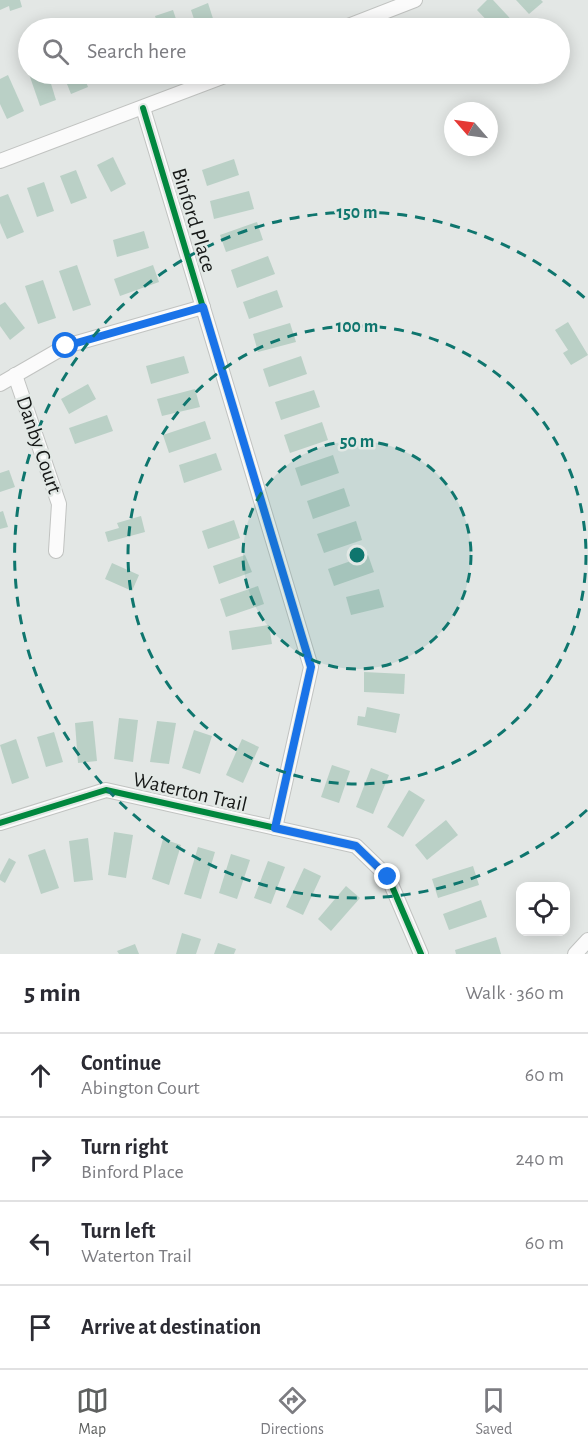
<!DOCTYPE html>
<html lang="en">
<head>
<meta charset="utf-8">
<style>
	body { margin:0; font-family:"Alegreya Sans",sans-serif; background:#f7f7f7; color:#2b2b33 }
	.controls { position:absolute; right:18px; bottom:18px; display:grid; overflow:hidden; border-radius:12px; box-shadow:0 3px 15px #0003 }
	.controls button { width:54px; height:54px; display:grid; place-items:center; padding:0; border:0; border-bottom:2px solid #e1e1e2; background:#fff; color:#2b2b33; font:30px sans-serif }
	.compass { position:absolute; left:444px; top:102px; width:54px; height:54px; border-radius:50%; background:#fff; box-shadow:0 3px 15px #0003; rotate:298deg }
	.stop { position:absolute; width:18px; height:18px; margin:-14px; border:4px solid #1a73e8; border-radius:50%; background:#fff }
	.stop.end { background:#1a73e8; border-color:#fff; box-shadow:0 2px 6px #0008 }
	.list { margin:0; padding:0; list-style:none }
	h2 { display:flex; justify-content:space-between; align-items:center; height:78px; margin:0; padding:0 24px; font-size:26px }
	h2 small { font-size:20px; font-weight:400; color:#7c7c81 }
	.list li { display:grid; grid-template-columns:39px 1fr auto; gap:18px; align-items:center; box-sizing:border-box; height:84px; padding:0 24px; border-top:2px solid #e1e1e2 }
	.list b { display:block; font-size:22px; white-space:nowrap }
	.list p { margin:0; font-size:20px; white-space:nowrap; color:#7c7c81 }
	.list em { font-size:20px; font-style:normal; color:#7c7c81 }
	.icon { flex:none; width:33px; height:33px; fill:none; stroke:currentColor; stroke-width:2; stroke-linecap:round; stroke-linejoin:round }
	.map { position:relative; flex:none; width:588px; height:954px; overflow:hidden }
	.search { position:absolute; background:#fff; box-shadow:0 3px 15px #0003; left:18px; right:18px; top:18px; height:66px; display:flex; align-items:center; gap:15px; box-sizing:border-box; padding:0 21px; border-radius:33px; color:#7c7c81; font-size:22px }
	.sheet { height:414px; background:#fff }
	nav { display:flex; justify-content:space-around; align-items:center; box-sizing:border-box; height:84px; border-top:2px solid #e1e1e2; background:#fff; font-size:16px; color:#7c7c81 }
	nav a { display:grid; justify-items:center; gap:3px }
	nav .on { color:#5e605f }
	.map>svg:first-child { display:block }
	.building { fill:#bad0c6 }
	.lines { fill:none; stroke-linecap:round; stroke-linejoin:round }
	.street-casing { stroke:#c1c3c1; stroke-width:16 }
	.street { stroke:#fbfbfb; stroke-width:14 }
	.cycleway-casing { stroke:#e2e8e5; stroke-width:10 }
	.cycleway { stroke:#00873e; stroke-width:6 }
	.route { stroke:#1a73e8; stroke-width:8 }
	.ring { fill:none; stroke:#0f766e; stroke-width:3; stroke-dasharray:10 8 }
	.labels { text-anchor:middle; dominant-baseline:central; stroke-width:5; stroke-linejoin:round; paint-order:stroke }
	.street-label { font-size:21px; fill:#161817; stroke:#e2e8e5 }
	.centre { fill:#0f766e; stroke:#e2e8e5; stroke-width:3 }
	.ring-label { font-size:18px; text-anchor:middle; font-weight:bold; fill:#0f766e; stroke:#e2e8e5; stroke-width:5; stroke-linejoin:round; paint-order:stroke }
</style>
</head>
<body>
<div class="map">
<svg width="588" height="954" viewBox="0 0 588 954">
	<rect width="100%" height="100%" fill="#e3e7e5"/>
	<g class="building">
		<polygon points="0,0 20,0 22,7 10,11 9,6 0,10"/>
		<polygon points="487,0 493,0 519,28 494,28 477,10"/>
		<polygon points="516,0 541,0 543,2 529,14"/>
		<polygon points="208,3 216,28 197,28 191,10"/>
		<polygon points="173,10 179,28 159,28 155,16"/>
		<polygon points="29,74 48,74 56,100 40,106"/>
		<polygon points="63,74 83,74 88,87 71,94"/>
		<polygon points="98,74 118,74 119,77 102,83"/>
		<polygon points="8,75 24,111 7,119 0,104 0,79"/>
		<polygon points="113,157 126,184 111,192 97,165"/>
		<polygon points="234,159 239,175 207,186 202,170"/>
		<polygon points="76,170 87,198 71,204 60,176"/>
		<polygon points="44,182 54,211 37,217 27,188"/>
		<polygon points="249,191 254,209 214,219 210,201"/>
		<polygon points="8,194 24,232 7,239 0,223 0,197"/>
		<polygon points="257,222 263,240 226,252 220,235"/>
		<polygon points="144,231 149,248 117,257 113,240"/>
		<polygon points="268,256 275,274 237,288 231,270"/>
		<polygon points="77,265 91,305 73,311 59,271"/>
		<polygon points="153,265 159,282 120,296 114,279"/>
		<polygon points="43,280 56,318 38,324 25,286"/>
		<polygon points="277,290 283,307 249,319 243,302"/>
		<polygon points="5,302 25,328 10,340 0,326 0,305"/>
		<polygon points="568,322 588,355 571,365 563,353 568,350 555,330"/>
		<polygon points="290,323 296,342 258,352 253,334"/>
		<polygon points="184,356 189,373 151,384 146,366"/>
		<polygon points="301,356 307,374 269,387 263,369"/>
		<polygon points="88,384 96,399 69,414 61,399"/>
		<polygon points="195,389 200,407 162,416 157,399"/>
		<polygon points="314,390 320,407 281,420 275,402"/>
		<polygon points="107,415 113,431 75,444 69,428"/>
		<polygon points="205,421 211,439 169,453 163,435"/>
		<polygon points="322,422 328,440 290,453 284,435"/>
		<polygon points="216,453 222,470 184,483 179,465"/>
		<polygon points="333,455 339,473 301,486 295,468"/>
		<polygon points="9,470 15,487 0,492 0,473"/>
		<polygon points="344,488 350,506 313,519 307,501"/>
		<polygon points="3,511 8,527 0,529 0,512"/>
		<polygon points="141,516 145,532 108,542 105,532 119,528 117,523"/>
		<polygon points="234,520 240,538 208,549 202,531"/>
		<polygon points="356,521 362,540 324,553 317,534"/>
		<polygon points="245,555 252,572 219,584 213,566"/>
		<polygon points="368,555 374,572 334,586 328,569"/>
		<polygon points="112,563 139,575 132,591 105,579"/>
		<polygon points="258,586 264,604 226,617 220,599"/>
		<polygon points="379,589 384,607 351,615 346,597"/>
		<polygon points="269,625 272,644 232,650 229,631"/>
		<polygon points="364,672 405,674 404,694 364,692"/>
		<polygon points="367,707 400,714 396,733 357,725 358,716 365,717"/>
		<polygon points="119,718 138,720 133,762 114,759"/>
		<polygon points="93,721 97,761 78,763 75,723"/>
		<polygon points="157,721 176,723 169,764 150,762"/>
		<polygon points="194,730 212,736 200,774 182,768"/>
		<polygon points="54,732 63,762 46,767 37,737"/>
		<polygon points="16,739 29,778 12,784 0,745"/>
		<polygon points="242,739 259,747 243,783 226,775"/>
		<polygon points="332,765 350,771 339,803 321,797"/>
		<polygon points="371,768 389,775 373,814 356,807"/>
		<polygon points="409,790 425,800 403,837 387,827"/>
		<polygon points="446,820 458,835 427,860 415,845"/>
		<polygon points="114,832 133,835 126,878 108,875"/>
		<polygon points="88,838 93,880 74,882 69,841"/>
		<polygon points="163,839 181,845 169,885 152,879"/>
		<polygon points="198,847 215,852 201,899 184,894"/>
		<polygon points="45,849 59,888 41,894 28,855"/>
		<polygon points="231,854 250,860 237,899 219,893"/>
		<polygon points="9,858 16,862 5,883 0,880 0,875"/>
		<polygon points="268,861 285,867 271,904 254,898"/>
		<polygon points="473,866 479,885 438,898 432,879"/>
		<polygon points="304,868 321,876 303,915 286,907"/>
		<polygon points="346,886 360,898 331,931 318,919"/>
		<polygon points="481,900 487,917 449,930 443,914"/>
		<polygon points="182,933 201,939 196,954 176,954"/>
		<polygon points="496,937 501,954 456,954 455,950"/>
		<polygon points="218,943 236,949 234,954 214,954"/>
		<polygon points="135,944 139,954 119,954 117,951"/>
	</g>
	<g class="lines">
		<g class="street-casing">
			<g id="street">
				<polyline points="343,28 415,0"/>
				<polyline points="143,108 311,667 275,828"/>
				<polyline points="0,161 230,74"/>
				<polyline points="15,375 59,504 56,551"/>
				<polyline points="0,384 66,346 203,307"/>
				<polyline points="0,823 106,790 356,846 388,877 421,954"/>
				<polyline points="575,954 588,940"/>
			</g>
		</g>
		<use href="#street" class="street"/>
		<g class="cycleway-casing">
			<g id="cycleway">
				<polyline points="143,108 311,667 275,828"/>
				<polyline points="0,823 106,790 356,846 388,877 421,954"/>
			</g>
		</g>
		<use href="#cycleway" class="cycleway"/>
	</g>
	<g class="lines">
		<polyline class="route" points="66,346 203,307 311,667 275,828 356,846 388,877"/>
	</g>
	<circle cx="357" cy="555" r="114" fill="#0f766e" fill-opacity=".12"/>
	<g class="ring">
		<circle cx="357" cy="555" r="114"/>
		<circle cx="357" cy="555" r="229"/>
		<path d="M587 810A343 343 0 1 1 587 300"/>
	</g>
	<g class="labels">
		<g class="street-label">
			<text transform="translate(194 220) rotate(73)">Binford Place</text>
			<text transform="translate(39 445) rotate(71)">Danby Court</text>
			<text transform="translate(190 792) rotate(13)">Waterton Trail</text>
		</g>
	</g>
	<circle cx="357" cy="555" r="9" class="centre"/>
	<g class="ring-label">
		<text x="357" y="218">150 m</text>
		<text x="357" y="332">100 m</text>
		<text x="357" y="447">50 m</text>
	</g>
</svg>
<div class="controls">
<button><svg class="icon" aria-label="locate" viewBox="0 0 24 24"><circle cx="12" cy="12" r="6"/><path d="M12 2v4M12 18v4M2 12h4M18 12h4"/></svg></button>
</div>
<svg class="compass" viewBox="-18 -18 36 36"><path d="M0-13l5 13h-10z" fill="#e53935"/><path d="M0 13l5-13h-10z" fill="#7c7c81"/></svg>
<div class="stop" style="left:66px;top:346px"></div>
<div class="stop end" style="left:388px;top:877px"></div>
<div class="search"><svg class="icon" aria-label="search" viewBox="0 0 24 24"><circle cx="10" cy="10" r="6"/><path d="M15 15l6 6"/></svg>Search here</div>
</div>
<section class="sheet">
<h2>5 min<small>Walk · 360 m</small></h2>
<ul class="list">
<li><svg class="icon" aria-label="ahead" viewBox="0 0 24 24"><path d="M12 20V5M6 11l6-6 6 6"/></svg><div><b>Continue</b><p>Abington Court</p></div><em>60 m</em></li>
<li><svg class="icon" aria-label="right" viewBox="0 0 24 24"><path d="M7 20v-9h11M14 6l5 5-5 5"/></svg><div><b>Turn right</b><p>Binford Place</p></div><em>240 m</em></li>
<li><svg class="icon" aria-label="left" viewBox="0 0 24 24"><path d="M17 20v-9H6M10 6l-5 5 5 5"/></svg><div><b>Turn left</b><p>Waterton Trail</p></div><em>60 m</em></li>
<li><svg class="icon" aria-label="arrive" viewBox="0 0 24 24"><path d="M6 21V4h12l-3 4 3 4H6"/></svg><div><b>Arrive at destination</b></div></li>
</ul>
</section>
<nav>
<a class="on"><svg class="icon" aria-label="map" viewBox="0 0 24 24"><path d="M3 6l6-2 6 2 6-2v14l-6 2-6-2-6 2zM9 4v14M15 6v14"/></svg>Map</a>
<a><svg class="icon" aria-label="directions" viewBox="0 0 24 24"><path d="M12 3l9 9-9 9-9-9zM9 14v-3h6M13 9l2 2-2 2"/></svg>Directions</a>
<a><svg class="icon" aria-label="saved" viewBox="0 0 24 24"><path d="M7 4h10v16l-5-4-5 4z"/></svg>Saved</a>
</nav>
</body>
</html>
